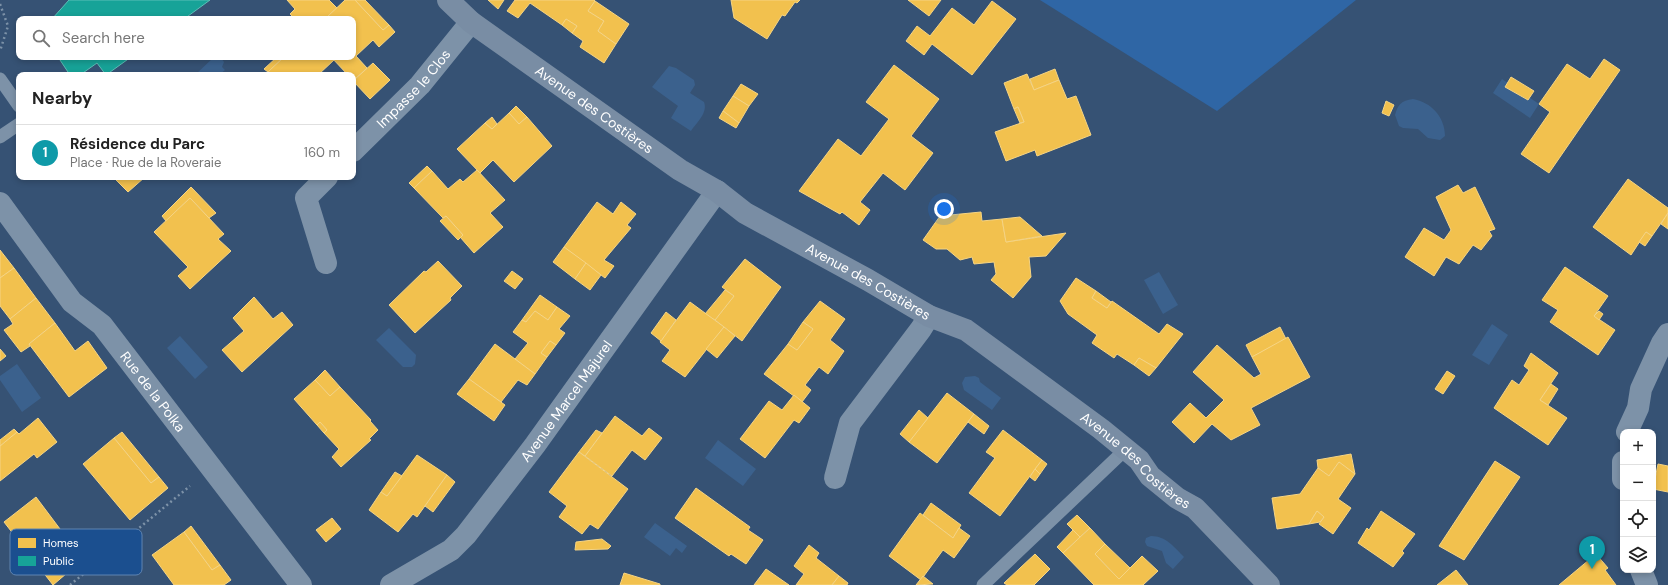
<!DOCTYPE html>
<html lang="en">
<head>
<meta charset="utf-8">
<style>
	body { margin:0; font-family:"DM Sans",sans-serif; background:#f2f2f2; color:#222 }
	.controls { position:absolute; right:12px; bottom:12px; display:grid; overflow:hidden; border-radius:8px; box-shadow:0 2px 6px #0003 }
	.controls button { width:36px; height:36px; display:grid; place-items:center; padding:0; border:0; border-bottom:1px solid #e0e0e0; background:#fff; color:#222; font:20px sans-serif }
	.you { position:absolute; left:944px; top:209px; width:14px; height:14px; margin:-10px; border:3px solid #fff; border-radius:50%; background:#1a73e8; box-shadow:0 0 0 6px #1a73e833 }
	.badge { display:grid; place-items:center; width:26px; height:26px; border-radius:50%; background:#666a6f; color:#fff; font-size:13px; font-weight:700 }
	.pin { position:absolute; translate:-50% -33px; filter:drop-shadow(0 1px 2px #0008) }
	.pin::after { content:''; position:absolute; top:21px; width:14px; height:12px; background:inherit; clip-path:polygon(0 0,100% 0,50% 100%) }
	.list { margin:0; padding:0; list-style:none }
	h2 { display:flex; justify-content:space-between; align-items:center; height:52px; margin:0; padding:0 16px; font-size:17px }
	h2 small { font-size:13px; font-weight:400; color:#767676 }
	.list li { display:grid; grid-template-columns:26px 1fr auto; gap:12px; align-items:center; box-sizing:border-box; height:56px; padding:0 16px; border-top:1px solid #e0e0e0 }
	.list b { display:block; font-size:15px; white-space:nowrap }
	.list p { margin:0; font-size:13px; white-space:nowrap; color:#767676 }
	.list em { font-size:13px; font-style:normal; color:#767676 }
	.icon { flex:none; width:22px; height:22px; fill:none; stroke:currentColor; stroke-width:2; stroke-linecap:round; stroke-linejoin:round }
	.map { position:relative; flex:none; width:1668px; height:585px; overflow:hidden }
	.search { position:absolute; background:#fff; box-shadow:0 2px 6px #0003; left:16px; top:16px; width:340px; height:44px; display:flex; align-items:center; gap:10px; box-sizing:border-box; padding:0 14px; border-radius:8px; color:#767676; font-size:15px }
	.panel { position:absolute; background:#fff; box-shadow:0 2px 6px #0003; left:16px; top:72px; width:340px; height:108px; border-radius:8px }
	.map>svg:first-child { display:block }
	.green { fill:#2f66a5 }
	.water { fill:#3b618d }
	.homes { fill:#f2c14e; stroke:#f6d483 }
	.public { fill:#17a398; stroke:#5dbfb7 }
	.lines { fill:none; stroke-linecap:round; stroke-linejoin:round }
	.path { stroke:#7d92a8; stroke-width:2.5; stroke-dasharray:2 3; stroke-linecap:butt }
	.lane { stroke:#7d92a8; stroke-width:13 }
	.street { stroke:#7d92a8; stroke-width:22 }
	.secondary { stroke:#798da4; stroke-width:22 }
	.labels { text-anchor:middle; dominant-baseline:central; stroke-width:4; stroke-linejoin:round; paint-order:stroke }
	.street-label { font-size:14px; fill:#fff; stroke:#1b4f8f }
	.key { fill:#1b4f8f; stroke:#5f84b1; stroke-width:1 }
	.key-label { font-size:11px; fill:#fff }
</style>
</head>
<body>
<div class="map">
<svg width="1668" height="585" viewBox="0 0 1668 585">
	<rect width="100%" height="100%" fill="#365274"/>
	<polygon class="green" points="1040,0 1356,0 1217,111"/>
	<g class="water">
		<polygon points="213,58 215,60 221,58 224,62 222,67 225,70 219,75 195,75"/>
		<path d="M669,66L676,68L694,80L695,85L690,93L704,102C708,113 697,122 691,131L671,118L678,106L652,87Z"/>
		<polygon points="1502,79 1539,104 1530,118 1493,93"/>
		<path d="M1413,99C1431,102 1445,117 1445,136L1440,140L1428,138L1418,129L1403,128L1399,126L1395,115C1398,104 1401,101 1413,99Z"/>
		<polygon points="1159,272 1178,305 1163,314 1144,280"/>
		<polygon points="1492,324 1508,335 1489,365 1472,355"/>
		<polygon points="389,328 416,355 415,364 412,367 403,367 376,340"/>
		<polygon points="180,336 208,367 195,379 167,348"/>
		<polygon points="17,364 41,398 22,412 0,380 0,376"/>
		<polygon points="975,376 979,378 980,382 1001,398 992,410 964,390 962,383 965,377"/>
		<polygon points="718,440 756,469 743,486 705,458"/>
		<polygon points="655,523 687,546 682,553 676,548 670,556 644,537"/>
		<path d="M1151,536C1166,536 1174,547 1184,557L1173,569L1166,563L1162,551L1147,546L1145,542L1146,538Z"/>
	</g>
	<g class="homes">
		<polygon points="287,0 329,0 337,8 325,19 295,19 290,14 295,9"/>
		<polygon points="345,0 355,0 383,30 389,25 395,32 379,47 373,40 356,56 367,68 353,81 353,75 348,75 331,57 353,57 353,19 325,19"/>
		<polygon points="355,0 365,0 389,25 383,30"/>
		<polygon points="488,0 504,0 498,9"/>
		<polygon points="515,0 594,0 595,1 588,11 604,21 598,31 616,44 604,63 580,47 583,41 572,33 577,26 566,19 562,25 530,3 518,18 507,11"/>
		<polygon points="731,0 800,0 797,3 795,2 785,16 782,15 767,39 734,18"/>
		<polygon points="908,0 941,0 929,16"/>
		<polygon points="595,1 629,24 616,44 598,31 604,21 588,11"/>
		<polygon points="992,1 1016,19 972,75 932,44 924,55 906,41 917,26 930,36 952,8 974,25"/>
		<polygon points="566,19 577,26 572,33 562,25"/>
		<polygon points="277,57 284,57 268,72 264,69"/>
		<polygon points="284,57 331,57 334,60 318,75 271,75 268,72"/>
		<polygon points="1604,59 1620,70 1549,173 1521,154 1550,112 1539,104 1567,64 1590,79"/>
		<polygon points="373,63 390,80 370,99 353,81"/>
		<polygon points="894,65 939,99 911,136 933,153 905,190 883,173 860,202 870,210 859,225 842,212 840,214 799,191 838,139 861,156 889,119 866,102"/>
		<polygon points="1055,69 1059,80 1034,90 1030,79"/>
		<polygon points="1027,74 1034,90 1059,80 1067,99 1076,96 1091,135 1037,156 1035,150 1006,161 995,132 1024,122 1018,107 1014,109 1004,83"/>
		<polygon points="1511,77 1534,91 1528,100 1505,87"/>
		<polygon points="741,84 758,94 749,106 733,96"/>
		<polygon points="733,96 749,106 739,123 723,111"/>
		<polygon points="1386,101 1394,105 1389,116 1382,113"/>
		<polygon points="516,106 527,117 519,124 509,113"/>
		<polygon points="1018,107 1024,122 1020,123 1014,109"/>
		<polygon points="723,111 739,123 736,128 719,118"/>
		<polygon points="509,113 519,124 527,117 552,146 514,182 493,160 480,173 457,149 485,123 492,129"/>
		<polygon points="492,117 497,124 492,129 485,123"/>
		<polygon points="427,166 432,171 414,188 409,183"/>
		<polygon points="477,170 505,200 490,213 503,227 474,253 460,237 463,235 446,216 443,218 414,188 432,171 448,189 460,179 463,182"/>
		<polygon points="113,177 145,177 128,192"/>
		<polygon points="1628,179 1668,208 1668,213 1652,236 1646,232 1631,255 1593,227"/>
		<polygon points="1458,185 1463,193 1475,187 1495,229 1489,231 1492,236 1481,250 1473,245 1459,264 1446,257 1434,276 1405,257 1424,228 1444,240 1451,230 1436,197"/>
		<polygon points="191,187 216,213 209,218 190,198 166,221 162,216"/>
		<polygon points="190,198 224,234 218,239 231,251 190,289 178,276 188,267 154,232"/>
		<polygon points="597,202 613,214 621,202 636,214 627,225 631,228 604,260 614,266 605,278 564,247"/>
		<polygon points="981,212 982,221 1002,219 1006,242 1066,233 1046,256 1029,257 1031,277 1013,298 991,280 996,274 994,262 974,264 972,257 960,260 947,249 936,249 923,240 940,216"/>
		<polygon points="1668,213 1668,229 1661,224"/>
		<polygon points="446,216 463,235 458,240 440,221"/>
		<polygon points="1020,217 1042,236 1006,242 1002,219"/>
		<polygon points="1646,232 1652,236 1645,246 1639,242"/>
		<polygon points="564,247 586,263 575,279 553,262"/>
		<polygon points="0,250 14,268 0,278"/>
		<polygon points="745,259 781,287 742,341 715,320 734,296 722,287"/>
		<polygon points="438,261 462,286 450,298 451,300 415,333 389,305 424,271 426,272"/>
		<polygon points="586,263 601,275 590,290 575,279"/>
		<polygon points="1565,267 1608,296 1594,316 1615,330 1598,355 1550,322 1558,310 1542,300"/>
		<polygon points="14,268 36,298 10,319 0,306 0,278"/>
		<polygon points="512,271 523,279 515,289 504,281"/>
		<polygon points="1076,278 1096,291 1092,298 1107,308 1112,301 1159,334 1167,324 1183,334 1156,368 1139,358 1134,365 1117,354 1114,358 1092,343 1097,335 1068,314 1060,301"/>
		<polygon points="725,290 734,296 715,320 705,314"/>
		<polygon points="1096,291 1111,302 1107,308 1092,298"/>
		<polygon points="540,295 557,307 548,320 535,311 526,322 522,320"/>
		<polygon points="254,297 273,319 282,312 293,325 242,372 222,350 244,331 233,318"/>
		<polygon points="36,298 55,323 29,344 30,346 21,352 4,330 13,324 10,319"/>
		<polygon points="820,301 845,319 830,340 844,351 828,374 819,367 805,385 811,390 802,402 764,374 788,344 797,350 813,329 803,322"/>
		<polygon points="690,302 724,327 685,377 662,361 670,350 660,342"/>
		<polygon points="557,307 570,316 559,329 565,333 556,345 550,341 541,353 547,357 535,374 515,359 528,343 513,332 522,320 526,322 535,311 548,320"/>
		<polygon points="1599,311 1603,314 1599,320 1594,316"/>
		<polygon points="666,312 676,320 661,341 651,333"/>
		<polygon points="803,322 813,329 797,350 788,344"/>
		<polygon points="55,323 75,351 88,341 107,368 69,397 29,344"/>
		<polygon points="724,327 735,336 717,358 706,349"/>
		<polygon points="1280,327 1286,339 1252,357 1246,345"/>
		<polygon points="1288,337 1310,377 1251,408 1260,425 1231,440 1212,424 1194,443 1172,422 1190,403 1206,418 1224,400 1193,372 1217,345 1254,378 1261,374 1252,357"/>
		<polygon points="550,341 556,345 547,357 541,353"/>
		<polygon points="495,344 535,374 527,385 518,380 501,402 469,379"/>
		<polygon points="0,349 6,356 0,361"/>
		<polygon points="1531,353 1558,373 1540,400 1567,418 1548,445 1494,408 1512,380 1519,385 1529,370 1524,366"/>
		<polygon points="1139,358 1156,368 1149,376 1134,365"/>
		<polygon points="325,370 340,387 330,396 315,380"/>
		<polygon points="1447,371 1455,376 1443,394 1435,389"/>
		<polygon points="469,379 505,405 494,421 457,394"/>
		<polygon points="315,380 330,396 340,387 371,420 370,421 378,430 369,439 371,440 341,467 332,457 339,449 324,433 327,430 320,422 317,425 294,399"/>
		<polygon points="1551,384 1558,389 1548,405 1540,400"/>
		<polygon points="947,393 974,414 937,463 909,442"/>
		<polygon points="794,395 810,408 799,423 794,420 765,458 740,439 769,401 782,410"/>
		<polygon points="919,410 928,418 909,442 900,434"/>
		<polygon points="974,414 989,426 984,434 968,422"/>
		<polygon points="615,416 642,436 649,428 662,438 645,460 632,450 612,476 585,456"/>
		<polygon points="38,418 57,442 37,458 34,454 0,481 0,446 17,432 19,434"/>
		<polygon points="320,422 327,430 324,433 317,425"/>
		<polygon points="14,429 17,432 0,446 0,440"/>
		<polygon points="596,430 602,433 585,456 579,452"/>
		<polygon points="1003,430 1042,460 1000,516 969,493 995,458 986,452"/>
		<polygon points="122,432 159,477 151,483 114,438"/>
		<polygon points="114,438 151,483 159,477 168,488 130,520 83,464"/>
		<polygon points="579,452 628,489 598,529 590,524 582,534 559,517 567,506 549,492"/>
		<polygon points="1351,454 1355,474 1339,462 1329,476 1318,468 1317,460"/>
		<polygon points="417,455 447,475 417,517 413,514 398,532 369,510 381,492 387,496"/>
		<polygon points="1042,460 1047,464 1040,474 1035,469"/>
		<polygon points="1495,461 1520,477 1464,560 1439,546"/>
		<polygon points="1339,462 1355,474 1338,499 1351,508 1333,534 1319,524 1324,517 1317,511 1309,524 1277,529 1272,498 1300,494 1318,468 1329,476"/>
		<polygon points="1658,464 1668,466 1668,492 1653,489"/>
		<polygon points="1035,469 1040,474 1035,481 1030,477"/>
		<polygon points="395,472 402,476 387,496 381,492"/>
		<polygon points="447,475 455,482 433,512 425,506"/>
		<polygon points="696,488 750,527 748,530 763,540 746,564 731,554 729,556 675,518"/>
		<polygon points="36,497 60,529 56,532 80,562 53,585 4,522"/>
		<polygon points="931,503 961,525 953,538 923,515"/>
		<polygon points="1317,511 1324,517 1320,522 1309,524"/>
		<polygon points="1381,511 1415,534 1402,551 1404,553 1393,567 1358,543 1367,528 1369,530"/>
		<polygon points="920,513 953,538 959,528 970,536 954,558 943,550 921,580 889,556"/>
		<polygon points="1077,515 1090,528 1080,537 1067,524"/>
		<polygon points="332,518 341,529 326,542 316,530"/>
		<polygon points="191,526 220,565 212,570 184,532"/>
		<polygon points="1090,528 1105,544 1095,554 1119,579 1142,556 1158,571 1143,585 1094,585 1063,553"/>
		<polygon points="1073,530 1080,537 1063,553 1057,547"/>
		<polygon points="184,532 212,570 220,565 231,580 224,585 174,585 152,555"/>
		<polygon points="602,539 611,546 608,549 575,550 576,542"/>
		<polygon points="1105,544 1130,568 1119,579 1095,554"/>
		<polygon points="809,545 819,553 816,558 839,576 832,585 796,585 804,574 794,566"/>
		<polygon points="1035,554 1050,569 1034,585 1007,585 1004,583"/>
		<polygon points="1596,554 1608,568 1605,570 1616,585 1559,585"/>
		<polygon points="766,569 789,585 754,585"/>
		<polygon points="1456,570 1468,585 1437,585"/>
		<polygon points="624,573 660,584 660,585 620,585"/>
		<polygon points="839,576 848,583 847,585 832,585"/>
		<polygon points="923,576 933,584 916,585"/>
	</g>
	<g class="public">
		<polygon points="69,0 210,0 184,19 52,19"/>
		<polygon points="58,57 131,57 106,75 97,63 80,75 70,75"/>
	</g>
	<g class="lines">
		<g class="path">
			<polyline points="0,4 8,26 0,51"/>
			<polyline points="70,585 190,486"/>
		</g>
		<g class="lane">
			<polyline points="0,79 19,106"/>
			<polyline points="0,137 19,124"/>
			<polyline points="983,585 1126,449"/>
		</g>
		<g class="street">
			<path id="s1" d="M353,151L420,85L471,22"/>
			<path id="s2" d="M0,203L72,302L102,325L301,585"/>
			<polyline points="326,263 306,198 327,177"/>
			<polyline points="1627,432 1638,408 1641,389 1662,343 1668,334"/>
			<polyline points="1623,462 1623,479"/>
			<polyline points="835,478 850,423 921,329 929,316"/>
			<polyline points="1641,570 1647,585"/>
			<path id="s3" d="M391,585L451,550L466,535L535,445L717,191"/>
		</g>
		<path class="secondary" id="s4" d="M448,0L471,22L680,170L717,191L745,213L868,280L929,316L966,330L1101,429L1139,460L1150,476L1177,498L1195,508L1269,585"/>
	</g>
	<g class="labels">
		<g class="street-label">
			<text stroke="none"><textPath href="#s1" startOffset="87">Impasse le Clos</textPath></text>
			<text stroke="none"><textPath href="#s4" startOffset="183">Avenue des Costières</textPath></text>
			<text stroke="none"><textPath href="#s4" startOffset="507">Avenue des Costières</textPath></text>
			<text stroke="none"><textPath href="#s2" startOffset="244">Rue de la Polka</textPath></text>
			<text stroke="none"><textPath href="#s3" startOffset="258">Avenue Marcel Majurel</textPath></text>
			<text stroke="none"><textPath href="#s4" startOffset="831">Avenue des Costières</textPath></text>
		</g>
	</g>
	<rect x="10" y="529" width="132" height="46" rx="6" class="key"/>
	<rect x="18" y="538" width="18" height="10" fill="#f2c14e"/>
	<rect x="18" y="556" width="18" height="10" fill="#17a398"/>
	<g class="key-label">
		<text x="43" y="547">Homes</text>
		<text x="43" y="565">Public</text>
	</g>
</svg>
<div class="controls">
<button>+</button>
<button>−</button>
<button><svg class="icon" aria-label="locate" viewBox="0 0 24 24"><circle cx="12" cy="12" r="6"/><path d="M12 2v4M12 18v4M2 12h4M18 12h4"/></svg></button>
<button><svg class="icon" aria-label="layers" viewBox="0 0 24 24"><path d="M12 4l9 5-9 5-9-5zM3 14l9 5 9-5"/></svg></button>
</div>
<div class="you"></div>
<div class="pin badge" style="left:1592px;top:569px;background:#0f9aa8">1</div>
<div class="search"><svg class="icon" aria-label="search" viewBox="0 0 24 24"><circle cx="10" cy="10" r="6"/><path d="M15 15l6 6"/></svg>Search here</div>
<section class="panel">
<h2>Nearby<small></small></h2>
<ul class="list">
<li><span class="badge" style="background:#0f9aa8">1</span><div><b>Résidence du Parc</b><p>Place · Rue de la Roveraie</p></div><em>160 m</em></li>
</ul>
</section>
</div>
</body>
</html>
